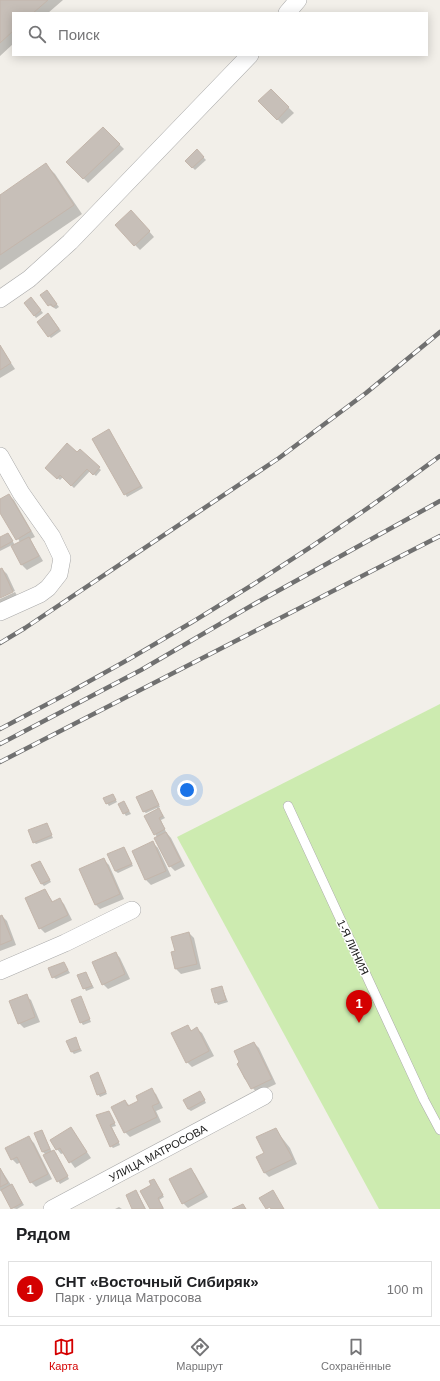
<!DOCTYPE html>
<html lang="ru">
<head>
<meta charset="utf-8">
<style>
	body { margin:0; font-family:Helvetica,sans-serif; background:#f2f2f2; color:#202124 }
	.you { position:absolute; left:187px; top:790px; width:14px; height:14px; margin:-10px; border:3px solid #fff; border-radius:50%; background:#1a73e8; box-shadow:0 0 0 6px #1a73e833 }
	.badge { display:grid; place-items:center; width:26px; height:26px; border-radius:50%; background:#d40000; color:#fff; font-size:13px; font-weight:700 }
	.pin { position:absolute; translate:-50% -33px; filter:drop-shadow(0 1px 2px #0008) }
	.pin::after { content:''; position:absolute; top:21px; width:14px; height:12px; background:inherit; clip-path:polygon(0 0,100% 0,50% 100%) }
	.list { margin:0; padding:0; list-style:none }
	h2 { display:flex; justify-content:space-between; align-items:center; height:52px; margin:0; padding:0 16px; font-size:17px }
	h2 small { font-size:13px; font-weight:400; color:#757577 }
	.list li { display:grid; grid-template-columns:26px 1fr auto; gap:12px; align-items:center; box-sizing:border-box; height:56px; margin:0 8px 8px; padding:0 8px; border:1px solid #e0e0e0; border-radius:0px }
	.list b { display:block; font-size:15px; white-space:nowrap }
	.list p { margin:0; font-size:13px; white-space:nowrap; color:#757577 }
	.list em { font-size:13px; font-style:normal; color:#757577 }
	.icon { flex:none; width:22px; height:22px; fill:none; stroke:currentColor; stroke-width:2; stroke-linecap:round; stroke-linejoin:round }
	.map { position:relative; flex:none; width:440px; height:1209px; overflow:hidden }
	.search { position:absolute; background:#fff; box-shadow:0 2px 10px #0003; left:12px; right:12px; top:12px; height:44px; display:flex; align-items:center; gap:10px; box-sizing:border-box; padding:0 14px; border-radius:0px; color:#757577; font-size:15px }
	.sheet { height:116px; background:#fff }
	nav { display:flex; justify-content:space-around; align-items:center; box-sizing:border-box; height:56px; border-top:1px solid #e0e0e0; background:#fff; font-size:11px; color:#757577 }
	nav a { display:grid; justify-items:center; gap:2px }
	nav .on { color:#d40000 }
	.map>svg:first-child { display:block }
	.grass { fill:#cdebb0 }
	.shadow { fill:#0003 }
	.building { fill:#c7bfb8; stroke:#c4b6ab }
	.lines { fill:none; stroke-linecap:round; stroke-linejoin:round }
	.service-casing { stroke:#a9a9a9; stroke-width:10 }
	.minor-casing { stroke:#a9a9a9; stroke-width:18 }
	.service { stroke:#fff; stroke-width:9 }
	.minor { stroke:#fff; stroke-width:17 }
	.rail-casing { stroke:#707070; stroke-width:4.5 }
	.rail { stroke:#fff; stroke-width:3; stroke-dasharray:9; stroke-linecap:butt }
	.labels { text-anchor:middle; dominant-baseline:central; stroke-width:3; stroke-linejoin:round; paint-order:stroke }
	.street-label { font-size:11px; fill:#222; stroke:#fff }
</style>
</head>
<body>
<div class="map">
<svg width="440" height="1209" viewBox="0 0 440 1209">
	<rect width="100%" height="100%" fill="#f2efe9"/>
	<polygon class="grass" points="440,704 440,1209 379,1209 177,837"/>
	<g class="shadow">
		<polygon points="0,0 63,0 48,13 13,13 13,44 0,56"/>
		<polygon points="271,90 294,113 282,124 260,101"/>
		<polygon points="103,128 124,149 88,183 68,162"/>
		<polygon points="197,151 206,160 195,170 186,161"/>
		<polygon points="46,165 55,174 82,214 0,270 0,196"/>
		<polygon points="136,216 154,237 140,250 135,245"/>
		<polygon points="49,294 59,307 56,309 49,305"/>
		<polygon points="33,300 43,313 36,318 34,315"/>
		<polygon points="51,317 61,331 51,338 49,336"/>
		<polygon points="0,346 15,369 0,378"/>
		<polygon points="109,430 143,488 127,497 94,439"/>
		<polygon points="80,450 101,470 96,476 90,471 74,488 63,477 60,480 46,468 77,453"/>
		<polygon points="9,495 14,500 35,537 30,539 43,561 27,570 22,565 12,545 0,551 0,539 8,534 15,545 20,542 0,511 0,501"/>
		<polygon points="2,569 7,574 15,591 0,597 0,570"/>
		<polygon points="15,592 18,597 0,605 0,599"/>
		<polygon points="152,791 160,807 158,808 165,818 161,820 166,832 171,838 185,866 175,871 170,866 157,837 145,816 158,810 157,808 146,813 143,811"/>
		<polygon points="113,795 117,802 109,806 107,803"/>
		<polygon points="124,802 131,814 126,816 119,805"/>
		<polygon points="46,824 53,838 36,844 34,842"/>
		<polygon points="153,843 158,848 171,876 151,885 146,880 133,852"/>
		<polygon points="124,848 133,866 118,873 115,871"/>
		<polygon points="104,860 109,865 124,899 100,909 95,904"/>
		<polygon points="40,862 51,882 44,886 42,884"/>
		<polygon points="45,890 53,902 60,900 64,904 72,920 45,933 40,928"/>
		<polygon points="2,916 7,921 16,945 0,951 0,917"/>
		<polygon points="189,933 194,938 201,969 181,974 176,969 176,952"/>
		<polygon points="116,953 120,958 130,979 108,989 103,984"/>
		<polygon points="64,963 70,973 56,979 53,977"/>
		<polygon points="86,973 94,988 86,991 79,976"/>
		<polygon points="222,987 228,1002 218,1005 216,1002"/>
		<polygon points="26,996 31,1000 40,1022 24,1028 19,1023"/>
		<polygon points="80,997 91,1022 83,1025 81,1022"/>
		<polygon points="187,1026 192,1031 197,1029 202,1033 214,1056 192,1067 187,1062"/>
		<polygon points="75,1039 82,1051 74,1054 72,1052"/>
		<polygon points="254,1043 259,1048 276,1084 257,1093 244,1078 238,1065"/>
		<polygon points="98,1074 107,1094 100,1097 98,1094"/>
		<polygon points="151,1090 156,1094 163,1108 156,1111 161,1122 130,1137 125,1132 125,1101 130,1106 140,1102"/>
		<polygon points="202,1095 206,1103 191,1111 188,1109"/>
		<polygon points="109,1112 116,1126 112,1127 120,1145 113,1148 111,1146"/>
		<polygon points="71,1128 91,1158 75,1168 64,1153 61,1154 57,1149"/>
		<polygon points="275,1129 290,1148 297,1164 269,1177 264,1172 265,1154"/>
		<polygon points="42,1131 52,1152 56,1153 69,1179 60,1184 44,1156 46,1155 42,1151"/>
		<polygon points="29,1138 34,1143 52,1179 36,1187 31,1182 21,1162 17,1164 12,1159"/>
		<polygon points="0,1168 24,1205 17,1209 12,1208 2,1190 0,1191"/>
		<polygon points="190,1169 195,1174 208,1197 188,1208 183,1203"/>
		<polygon points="154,1180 164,1197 159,1200 164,1209 151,1209 152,1186"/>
		<polygon points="136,1191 138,1194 146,1209 133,1209"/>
		<polygon points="119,1207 122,1209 115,1209"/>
	</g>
	<g class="building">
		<polygon points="0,0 48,0 33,13 13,13 13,31 0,43"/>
		<polygon points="271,89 289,107 277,120 258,101"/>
		<polygon points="103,127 120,144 83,179 66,162"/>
		<polygon points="197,149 204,157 192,168 185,161"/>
		<polygon points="46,163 74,205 0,255 0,195"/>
		<polygon points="131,210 150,231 134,246 115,225"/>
		<polygon points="47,290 57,304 53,307 51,304 48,306 40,295"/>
		<polygon points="31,297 41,310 34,316 24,303"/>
		<polygon points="48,313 59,329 48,337 37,322"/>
		<polygon points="0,345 11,363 0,370"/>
		<polygon points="109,429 141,486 124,495 92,439"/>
		<polygon points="67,443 77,452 80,449 100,467 93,475 87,469 71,486 60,475 57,479 45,468"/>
		<polygon points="9,494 31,531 16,540 0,513 0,499"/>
		<polygon points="8,533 13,541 0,548 0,537"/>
		<polygon points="29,537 39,556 21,565 11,546"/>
		<polygon points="2,568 13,592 0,598 0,569"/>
		<polygon points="152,790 159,805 143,812 136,797"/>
		<polygon points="113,794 116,800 106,804 103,798"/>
		<polygon points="124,801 129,811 123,814 118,804"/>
		<polygon points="159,808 163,816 159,818 165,829 154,835 144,816"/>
		<polygon points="47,823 52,835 33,843 28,830"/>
		<polygon points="166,832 181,861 169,867 154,838"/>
		<polygon points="153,841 166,871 145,880 132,851"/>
		<polygon points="124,847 132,864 115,871 107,854"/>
		<polygon points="104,858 120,894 95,905 79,869"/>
		<polygon points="40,861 50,880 41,884 31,865"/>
		<polygon points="45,889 52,902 60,898 68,915 39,929 25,898"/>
		<polygon points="2,915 12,940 0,945 0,916"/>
		<polygon points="189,932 197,964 175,969 171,952 175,951 171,937"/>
		<polygon points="116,952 125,974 102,985 92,962"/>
		<polygon points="64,962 68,970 52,978 48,968"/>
		<polygon points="86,972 92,986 83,989 77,975"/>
		<polygon points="222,986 226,1000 215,1003 211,989"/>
		<polygon points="27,994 35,1017 18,1024 9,1001"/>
		<polygon points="81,996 90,1019 80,1023 71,1000"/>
		<polygon points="188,1025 191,1031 197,1027 209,1051 186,1063 171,1033"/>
		<polygon points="76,1037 80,1049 71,1052 66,1041"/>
		<polygon points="254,1042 272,1079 251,1089 237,1064 239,1062 234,1051"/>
		<polygon points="98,1072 106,1092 97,1095 90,1076"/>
		<polygon points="152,1088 159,1103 152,1106 157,1117 124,1133 111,1107 125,1100 128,1106 138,1101 136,1096"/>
		<polygon points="200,1091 205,1100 188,1109 183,1100"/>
		<polygon points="109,1111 115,1123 110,1125 119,1142 110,1147 96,1115"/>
		<polygon points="71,1127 87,1152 69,1163 60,1148 56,1150 50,1140"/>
		<polygon points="276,1128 293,1159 264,1173 256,1157 264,1153 256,1137"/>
		<polygon points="42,1130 50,1149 42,1152 34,1133"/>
		<polygon points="29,1136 48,1174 30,1183 17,1157 11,1160 5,1148"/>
		<polygon points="54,1150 68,1176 57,1182 43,1155"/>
		<polygon points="0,1168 8,1183 0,1187"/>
		<polygon points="191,1168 204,1192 182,1204 169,1179"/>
		<polygon points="154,1179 163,1195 158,1198 163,1208 161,1209 150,1209 140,1191 151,1185 149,1181"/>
		<polygon points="12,1184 22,1203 11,1209 1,1190"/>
		<polygon points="136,1190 145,1209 132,1209 126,1195"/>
		<polygon points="273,1190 284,1209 271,1209 270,1207 266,1209 259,1198"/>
		<polygon points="243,1204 246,1209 232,1209"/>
	</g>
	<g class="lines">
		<g class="service-casing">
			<polyline id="service" points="288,806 424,1100 440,1130"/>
		</g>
		<g class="minor-casing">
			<g id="minor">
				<polyline points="287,13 298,0"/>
				<polyline points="0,299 29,279 70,242 250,55"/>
				<polyline points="0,456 21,493 52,537 62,558 59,574 48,588 40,594 0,612"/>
				<polyline points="0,971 65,943 132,910"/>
				<polyline points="52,1209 264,1096"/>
			</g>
		</g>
		<use href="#service" class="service"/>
		<use href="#minor" class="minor"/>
		<g class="rail-casing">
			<g id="rail">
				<polyline points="0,643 25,628 279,458 366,393 440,332"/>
				<path d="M0,729C152,651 303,558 440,456"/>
				<polyline points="0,744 141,670 256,603 440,501"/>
				<polyline points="0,762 440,536"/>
			</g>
		</g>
		<use href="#rail" class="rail"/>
	</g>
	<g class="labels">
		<g class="street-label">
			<text transform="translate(353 947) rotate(65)">1-Я ЛИНИЯ</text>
			<text transform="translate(158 1153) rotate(-28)">УЛИЦА МАТРОСОВА</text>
		</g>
	</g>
</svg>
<div class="you"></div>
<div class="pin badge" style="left:359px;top:1023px">1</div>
<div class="search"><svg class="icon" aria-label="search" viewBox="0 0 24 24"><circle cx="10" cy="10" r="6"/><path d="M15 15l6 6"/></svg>Поиск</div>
</div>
<section class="sheet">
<h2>Рядом<small></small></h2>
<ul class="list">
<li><span class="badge">1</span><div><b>СНТ «Восточный Сибиряк»</b><p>Парк · улица Матросова</p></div><em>100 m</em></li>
</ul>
</section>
<nav>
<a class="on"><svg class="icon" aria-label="map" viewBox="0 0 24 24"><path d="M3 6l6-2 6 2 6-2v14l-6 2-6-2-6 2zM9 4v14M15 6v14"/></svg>Карта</a>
<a><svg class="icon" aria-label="directions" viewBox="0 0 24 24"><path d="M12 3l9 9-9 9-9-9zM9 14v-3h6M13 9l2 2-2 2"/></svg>Маршрут</a>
<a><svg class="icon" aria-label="saved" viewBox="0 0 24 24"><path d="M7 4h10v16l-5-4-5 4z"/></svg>Сохранённые</a>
</nav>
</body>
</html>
